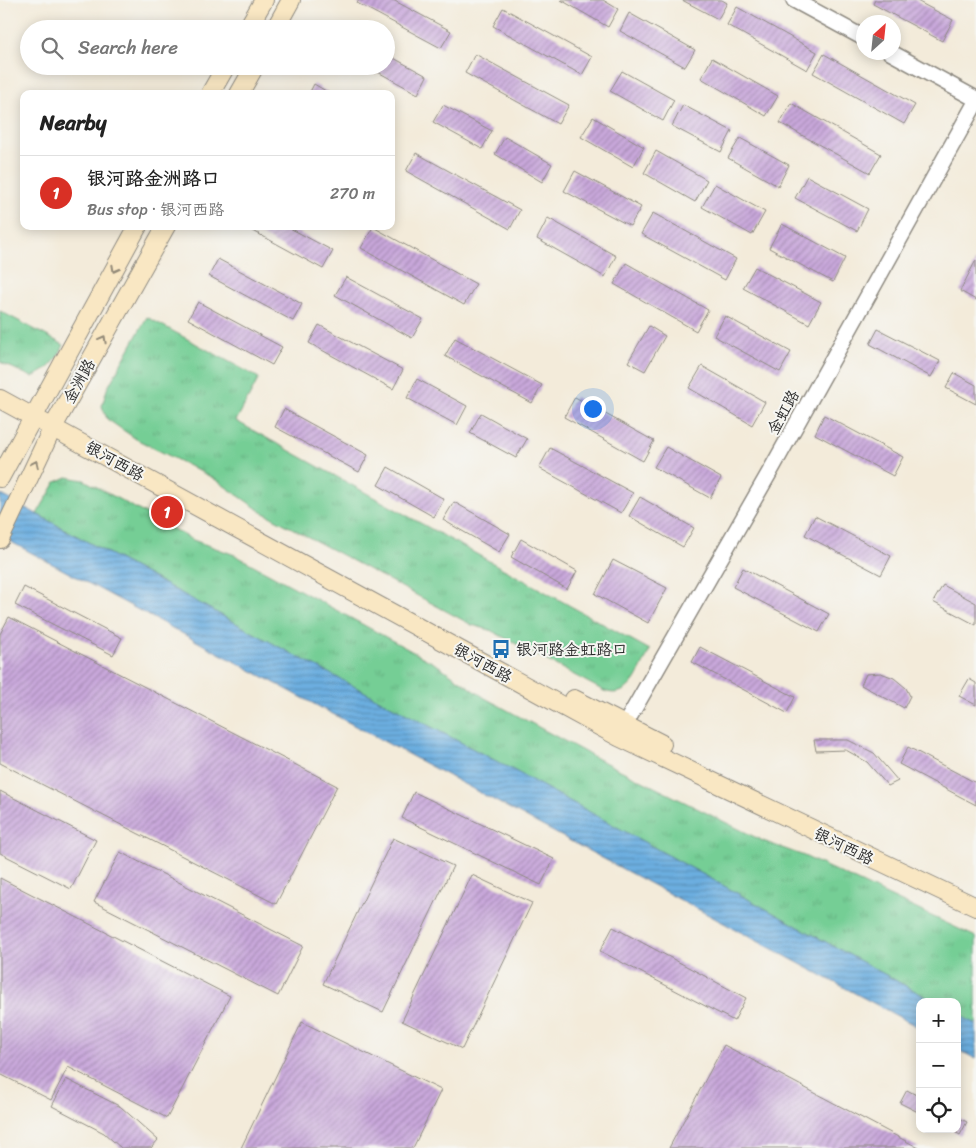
<!DOCTYPE html>
<html lang="en">
<head>
<meta charset="utf-8">
<style>
	body { margin:0; font-family:Sriracha,"LXGW WenKai TC",sans-serif; background:#f6f6f6; color:#222 }
	.controls { position:absolute; right:15px; bottom:15px; display:grid; overflow:hidden; border-radius:10px; box-shadow:0 2px 12px #0003 }
	.controls button { width:45px; height:45px; display:grid; place-items:center; padding:0; border:0; border-bottom:1px solid #e0e0e0; background:#fff; color:#222; font:25px sans-serif }
	.compass { position:absolute; left:856px; top:15px; width:45px; height:45px; border-radius:50%; background:#fff; box-shadow:0 2px 12px #0003; rotate:27deg }
	.you { position:absolute; left:592px; top:408px; width:18px; height:18px; margin:-12px; border:4px solid #fff; border-radius:50%; background:#1a73e8; box-shadow:0 0 0 8px #1a73e833 }
	.badge { display:grid; place-items:center; width:32px; height:32px; border-radius:50%; background:#d93025; color:#fff; font-size:16px; font-weight:700 }
	.pin { position:absolute; translate:-50% -50%; border:2px solid #fff; box-shadow:0 1px 5px #0006 }
	.list { margin:0; padding:0; list-style:none }
	h2 { display:flex; justify-content:space-between; align-items:center; height:65px; margin:0; padding:0 20px; font-size:21px }
	h2 small { font-size:16px; font-weight:400; color:#767676 }
	.list li { display:grid; grid-template-columns:32px 1fr auto; gap:15px; align-items:center; box-sizing:border-box; height:75px; padding:0 20px; border-top:1px solid #e0e0e0 }
	.list b { display:block; font-size:19px; white-space:nowrap }
	.list p { margin:0; font-size:16px; white-space:nowrap; color:#767676 }
	.list em { font-size:16px; font-style:normal; color:#767676 }
	.icon { flex:none; width:28px; height:28px; fill:none; stroke:currentColor; stroke-width:2; stroke-linecap:round; stroke-linejoin:round }
	.map { position:relative; flex:none; width:976px; height:1148px; overflow:hidden }
	.search { position:absolute; background:#fff; box-shadow:0 2px 12px #0003; left:20px; top:20px; width:375px; height:55px; display:flex; align-items:center; gap:12px; box-sizing:border-box; padding:0 18px; border-radius:28px; color:#767676; font-size:19px }
	.panel { position:absolute; background:#fff; box-shadow:0 2px 12px #0003; left:20px; top:90px; width:375px; height:140px; border-radius:10px }
	.map>svg:first-child { display:block }
	.grass { fill:url(#grass-tufts); stroke:#507c60 }
	.water { fill:url(#water-rules); stroke:#4c6c86 }
	.building { fill:url(#building-hatch) }
	.lines { fill:none; stroke-linecap:round; stroke-linejoin:round }
	.tertiary-casing { stroke:#8f8b82; stroke-width:18 }
	.secondary-casing { stroke:#8f8b82; stroke-width:20 }
	.tertiary { stroke:#fff; stroke-width:15 }
	.secondary { stroke:#f9e7c3; stroke-width:18 }
	.oneway { stroke:#928977 }
	.labels { text-anchor:middle; dominant-baseline:central; stroke-width:4; stroke-linejoin:round; paint-order:stroke }
	.street-label { font-size:16px; fill:#2b2b2b; stroke:#f6f6f2 }
	.poi-label { font-size:16px; fill:#2b2b2b; stroke:#f6f6f2; text-anchor:start }
</style>
</head>
<body>
<div class="map">
<svg width="976" height="1148" viewBox="0 0 976 1148">
	<defs>
		<pattern id="grass-tufts" width="24" height="20" patternUnits="userSpaceOnUse" patternTransform="scale(1.25)"><rect width="24" height="20" fill="#75ce95"/><path d="M3 7l-1-3M5 7V3M7 7l1-3M15 17l-1-3M17 17v-4M19 17l1-3" fill="none" stroke="#65b181"/></pattern>
		<pattern id="water-rules" width="6" height="5" patternUnits="userSpaceOnUse" patternTransform="scale(1.25)"><rect width="6" height="5" fill="#6caee0"/><path d="M0 2.5h6" fill="none" stroke="#598eb6"/></pattern>
		<pattern id="building-hatch" width="6" height="6" patternUnits="userSpaceOnUse" patternTransform="scale(1.25)"><rect width="6" height="6" fill="#c9a8db"/><path d="M-1 1l2-2M0 6l6-6M5 7l2-2" fill="none" stroke="#a389b2"/></pattern>
	</defs>
	<rect width="100%" height="100%" fill="#f6f6f2"/>
	<filter id="ink" filterUnits="userSpaceOnUse"><feTurbulence type="fractalNoise" baseFrequency=".02" numOctaves="2"/><feDisplacementMap in="SourceGraphic" scale="10" xChannelSelector="R" yChannelSelector="G"/><feConvolveMatrix kernelMatrix="1 2 1 2 8 2 1 2 1" color-interpolation-filters="sRGB"/></filter>
	<filter id="wash" filterUnits="userSpaceOnUse"><feTurbulence type="fractalNoise" baseFrequency=".0096" numOctaves="4" result="noise"/><feDisplacementMap in="SourceGraphic" scale="20" xChannelSelector="R" yChannelSelector="G"/><feGaussianBlur stdDeviation="1.12" result="paint"/><feColorMatrix in="noise" values="0 0 0 0 0 0 0 0 0 0 0 0 0 0 0 0 0 1.4 0 .05"/><feComposite in="paint" operator="in"/></filter>
	<g filter="url(#wash)">
		<rect width="100%" height="100%" fill="#f3ebda"/>
		<g class="grass">
			<path d="M0,311L64,345C56,362 49,370 32,377L0,362Z"/>
			<path d="M147,317L259,378L236,421L650,650C640,669 631,701 604,691L490,630L472,625L262,512L213,478L136,439L107,419L102,406L107,389Z"/>
			<polygon points="67,477 84,480 193,540 235,555 439,666 485,698 592,756 763,841 804,856 976,937 976,1024 957,1014 957,1002 935,1002 515,771 283,649 37,514 56,482"/>
		</g>
		<g class="water">
			<polygon points="0,494 283,649 515,771 935,1002 920,1002 920,1028 0,536"/>
			<polygon points="957,1014 976,1024 976,1059 957,1049"/>
		</g>
		<g id="blocks">
			<g class="building">
				<polygon points="359,0 393,0 451,31 441,48 357,3"/>
				<polygon points="561,0 603,0 618,9 608,27"/>
				<polygon points="682,0 722,0 727,3 718,19"/>
				<polygon points="875,0 915,0 953,20 942,41 873,4"/>
				<polygon points="737,7 817,52 807,70 727,25"/>
				<polygon points="503,8 592,57 582,75 493,26"/>
				<polygon points="629,13 695,50 685,67 620,31"/>
				<polygon points="386,54 427,76 418,94 367,66 386,66"/>
				<polygon points="475,54 569,105 558,124 465,73"/>
				<polygon points="824,54 915,105 904,124 813,73"/>
				<polygon points="712,58 778,96 766,116 701,78"/>
				<polygon points="622,71 674,100 663,121 610,91"/>
				<polygon points="314,84 331,94 309,94"/>
				<polygon points="791,103 881,154 870,173 780,123"/>
				<polygon points="443,105 492,131 482,149 433,122"/>
				<polygon points="683,105 732,131 721,152 672,126"/>
				<polygon points="593,117 644,147 633,167 581,137"/>
				<polygon points="505,137 552,164 542,182 495,154"/>
				<polygon points="740,138 789,165 778,186 728,158"/>
				<polygon points="656,151 707,180 695,202 644,173"/>
				<polygon points="416,153 520,210 510,229 406,171"/>
				<polygon points="575,171 641,207 630,226 564,191"/>
				<polygon points="807,176 868,209 857,231 795,198"/>
				<polygon points="715,184 765,212 752,235 702,207"/>
				<polygon points="653,213 736,259 725,280 641,234"/>
				<polygon points="548,218 616,256 605,277 537,239"/>
				<polygon points="782,224 845,258 833,282 769,248"/>
				<polygon points="244,226 286,226 333,251 323,269"/>
				<polygon points="373,227 476,284 464,305 361,248"/>
				<polygon points="218,259 302,304 293,321 209,276"/>
				<polygon points="976,260 976,300 960,291"/>
				<polygon points="626,263 708,310 696,331 614,284"/>
				<polygon points="755,267 821,302 809,324 743,288"/>
				<polygon points="346,277 423,319 412,338 335,295"/>
				<polygon points="198,302 282,347 272,365 188,319"/>
				<polygon points="725,316 791,352 780,372 714,336"/>
				<polygon points="319,325 403,370 393,389 309,343"/>
				<polygon points="649,326 665,336 645,371 628,362"/>
				<polygon points="878,329 940,361 931,377 870,344"/>
				<polygon points="455,338 542,385 532,403 445,356"/>
				<polygon points="702,366 765,402 752,425 689,388"/>
				<polygon points="954,373 976,385 976,404 946,388"/>
				<polygon points="417,379 467,406 457,425 407,398"/>
				<polygon points="575,397 654,441 643,461 564,417"/>
				<polygon points="284,409 368,455 359,472 275,427"/>
				<polygon points="481,413 527,439 516,458 470,433"/>
				<polygon points="824,415 903,457 893,476 815,434"/>
				<polygon points="666,447 721,478 710,498 654,467"/>
				<polygon points="550,448 633,493 621,513 539,468"/>
				<polygon points="388,467 444,499 434,517 378,485"/>
				<polygon points="640,497 694,528 683,547 629,516"/>
				<polygon points="454,502 510,534 499,552 443,520"/>
				<polygon points="815,516 891,556 881,575 805,535"/>
				<polygon points="521,539 577,571 567,589 511,557"/>
				<polygon points="613,560 667,588 648,623 595,594"/>
				<polygon points="743,568 829,614 819,632 733,587"/>
				<polygon points="943,585 976,603 976,625 933,602"/>
				<polygon points="24,587 122,638 113,655 15,605"/>
				<polygon points="9,617 337,786 276,904 0,763 0,634"/>
				<polygon points="700,647 795,697 787,713 692,662"/>
				<polygon points="881,673 894,678 906,688 910,696 904,708 861,685 866,674"/>
				<polygon points="969,679 976,683 976,705 959,696"/>
				<polygon points="814,740 848,740 874,753 898,781 888,786 867,762 846,750 816,751"/>
				<polygon points="908,747 976,783 976,805 899,764"/>
				<polygon points="0,791 96,840 71,889 0,853"/>
				<polygon points="414,792 554,859 541,885 402,818"/>
				<polygon points="393,838 453,866 383,1012 323,984"/>
				<polygon points="120,852 303,946 278,996 94,902"/>
				<polygon points="472,875 532,903 462,1049 402,1021"/>
				<polygon points="0,878 230,996 167,1118 68,1067 51,1100 0,1074"/>
				<polygon points="613,927 746,998 734,1021 600,951"/>
				<polygon points="302,1022 441,1090 413,1148 241,1148"/>
				<polygon points="724,1045 919,1148 669,1148"/>
				<polygon points="66,1079 121,1107 158,1140 151,1148 121,1148 104,1133 52,1106"/>
				<polygon points="907,1090 920,1097 920,1113 900,1103"/>
				<polygon points="957,1117 967,1122 960,1135 950,1129 957,1129"/>
			</g>
		</g>
	</g>
	<g filter="url(#ink)">
		<use href="#blocks" fill-opacity="0" stroke="#8f8b82" stroke-width="1"/>
		<g class="lines">
			<g class="tertiary-casing">
				<g id="tertiary">
					<polyline points="794,0 864,38"/>
					<polyline points="890,52 976,99"/>
					<polyline points="619,735 772,468 976,102"/>
				</g>
			</g>
			<g class="secondary-casing">
				<g id="secondary">
					<polyline points="247,29 264,0"/>
					<polyline points="275,29 291,0"/>
					<polyline points="210,94 226,66"/>
					<polyline points="239,94 255,66"/>
					<polyline points="0,399 619,737 976,907"/>
					<polyline points="0,478 138,226"/>
					<polyline points="0,539 53,427 166,226"/>
					<polyline points="574,699 662,744"/>
				</g>
			</g>
			<use href="#tertiary" class="tertiary"/>
			<use href="#secondary" class="secondary"/>
		</g>
		<defs><path id="oneway-chevron" d="M-2-3.5L2.5 0L-2 3.5" fill="none" stroke-width="1.6" stroke-linecap="round" stroke-linejoin="round" transform="scale(1.25)"/></defs>
		<g class="oneway">
			<use href="#oneway-chevron" transform="translate(115 269) rotate(118)"/>
			<use href="#oneway-chevron" transform="translate(103 339) rotate(-61)"/>
			<use href="#oneway-chevron" transform="translate(35 464) rotate(-65)"/>
		</g>
	</g>
	<defs>
		<g id="bus-bare" transform="scale(1.5)"><path d="M-5-6H5V4H4V6H2V4H-2V6H-4V4H-5ZM-3.5-4V0h7V-4ZM-3.5 1.2v1.5H-2V1.2ZM2 1.2v1.5H3.5V1.2Z" fill="#1f6fb2" stroke="#f6f6f2" stroke-width="2.5" paint-order="stroke"/></g>
	</defs>
	<g fill-rule="evenodd">
		<use href="#bus-bare" x="501" y="649"/>
	</g>
	<g class="labels">
		<g class="street-label">
			<text transform="translate(79 381) rotate(-61)">金洲路</text>
			<text transform="translate(783 412) rotate(-61)">金虹路</text>
			<text transform="translate(115 461) rotate(29)">银河西路</text>
			<text transform="translate(483 663) rotate(29)">银河西路</text>
			<text transform="translate(844 846) rotate(26)">银河西路</text>
		</g>
		<g class="poi-label">
			<text x="516" y="649">银河路金虹路口</text>
		</g>
	</g>
</svg>
<div class="controls">
<button>+</button>
<button>−</button>
<button><svg class="icon" aria-label="locate" viewBox="0 0 24 24"><circle cx="12" cy="12" r="6"/><path d="M12 2v4M12 18v4M2 12h4M18 12h4"/></svg></button>
</div>
<svg class="compass" viewBox="-18 -18 36 36"><path d="M0-13l5 13h-10z" fill="#e53935"/><path d="M0 13l5-13h-10z" fill="#767676"/></svg>
<div class="you"></div>
<div class="pin badge" style="left:167px;top:512px">1</div>
<div class="search"><svg class="icon" aria-label="search" viewBox="0 0 24 24"><circle cx="10" cy="10" r="6"/><path d="M15 15l6 6"/></svg>Search here</div>
<section class="panel">
<h2>Nearby<small></small></h2>
<ul class="list">
<li><span class="badge">1</span><div><b>银河路金洲路口</b><p>Bus stop · 银河西路</p></div><em>270 m</em></li>
</ul>
</section>
</div>
</body>
</html>
